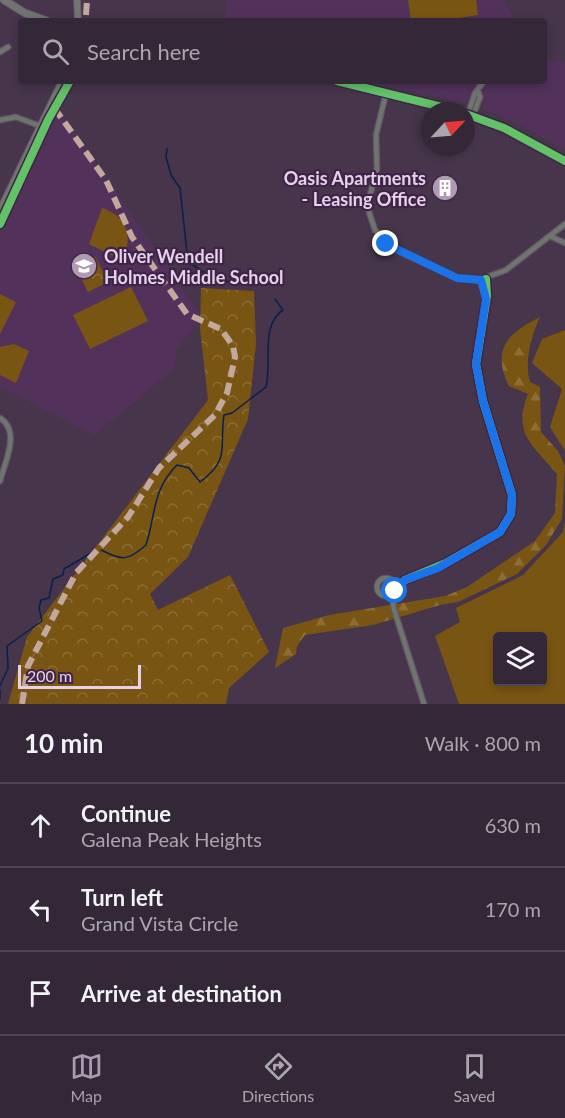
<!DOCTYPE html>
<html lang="en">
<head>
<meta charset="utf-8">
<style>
	body { margin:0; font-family:Lato,sans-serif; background:#3f3443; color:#f1f3f6 }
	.controls { position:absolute; right:18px; bottom:18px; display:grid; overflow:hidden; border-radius:6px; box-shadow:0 3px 9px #0003 }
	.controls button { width:54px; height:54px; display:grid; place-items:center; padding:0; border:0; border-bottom:2px solid #4e4453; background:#342838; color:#f1f3f6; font:30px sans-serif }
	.compass { position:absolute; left:421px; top:102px; width:54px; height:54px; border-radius:50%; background:#342838; box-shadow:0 3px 9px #0003; rotate:64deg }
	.scale { position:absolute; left:18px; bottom:15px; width:123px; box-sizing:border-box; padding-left:6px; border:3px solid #e4d2e9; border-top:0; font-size:16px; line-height:21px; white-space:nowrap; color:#e4d2e9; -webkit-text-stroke:4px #402348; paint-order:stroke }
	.stop { position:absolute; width:18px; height:18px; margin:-14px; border:4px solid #1a73e8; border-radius:50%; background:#fff }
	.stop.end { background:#1a73e8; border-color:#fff; box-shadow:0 2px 6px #0008 }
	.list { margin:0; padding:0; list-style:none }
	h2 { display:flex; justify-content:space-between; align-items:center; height:78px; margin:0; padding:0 24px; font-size:26px }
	h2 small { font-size:20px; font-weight:400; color:#a9a6ae }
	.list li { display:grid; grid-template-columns:39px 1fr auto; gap:18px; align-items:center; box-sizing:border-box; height:84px; padding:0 24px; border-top:2px solid #4e4453 }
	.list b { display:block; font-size:22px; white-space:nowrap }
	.list p { margin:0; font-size:20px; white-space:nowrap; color:#a9a6ae }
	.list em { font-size:20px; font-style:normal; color:#a9a6ae }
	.icon { flex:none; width:33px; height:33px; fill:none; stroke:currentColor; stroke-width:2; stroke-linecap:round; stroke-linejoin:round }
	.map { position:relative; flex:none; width:565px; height:704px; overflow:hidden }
	.search { position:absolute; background:#342838; box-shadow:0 3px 9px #0003; left:18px; right:18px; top:18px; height:66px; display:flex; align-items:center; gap:15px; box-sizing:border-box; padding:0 21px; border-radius:6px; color:#a9a6ae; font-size:22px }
	.sheet { height:330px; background:#342838 }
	nav { display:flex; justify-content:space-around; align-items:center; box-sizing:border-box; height:84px; border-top:2px solid #4e4453; background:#342838; font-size:16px; color:#a9a6ae }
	nav a { display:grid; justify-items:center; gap:3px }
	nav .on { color:#ad9bb2 }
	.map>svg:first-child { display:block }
	.built { fill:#52325b }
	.grass { fill:#795514; fill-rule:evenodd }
	.forest { fill:url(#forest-firs) }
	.park { fill:url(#park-crowns) }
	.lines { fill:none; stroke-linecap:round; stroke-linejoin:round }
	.stream { stroke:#06214f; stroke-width:1.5 }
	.minor-casing { stroke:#625366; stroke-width:7 }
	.secondary-casing { stroke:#625366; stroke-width:8 }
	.primary-casing { stroke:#625366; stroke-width:9 }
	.minor { stroke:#6e756c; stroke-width:4.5 }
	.secondary { stroke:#707670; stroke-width:6 }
	.primary { stroke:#70746f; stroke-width:7 }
	.quiet { stroke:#c3a89e; stroke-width:6; stroke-dasharray:12 6; stroke-linecap:butt }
	.cycleway-casing { stroke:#402348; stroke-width:11 }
	.cycleway { stroke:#61c268; stroke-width:8 }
	.route { stroke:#1a73e8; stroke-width:8 }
	.labels { text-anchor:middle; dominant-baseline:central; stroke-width:4.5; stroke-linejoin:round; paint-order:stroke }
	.poi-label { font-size:18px; font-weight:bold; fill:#e4d2e9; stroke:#402348; text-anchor:end }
</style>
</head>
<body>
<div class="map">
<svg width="565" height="704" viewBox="0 0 565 704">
	<defs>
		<pattern id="forest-firs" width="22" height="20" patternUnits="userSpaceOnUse" patternTransform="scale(1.5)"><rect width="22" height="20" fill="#795514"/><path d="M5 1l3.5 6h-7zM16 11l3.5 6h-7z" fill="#8c6d36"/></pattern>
		<pattern id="park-crowns" width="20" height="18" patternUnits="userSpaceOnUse" patternTransform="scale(1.5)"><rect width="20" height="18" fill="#795514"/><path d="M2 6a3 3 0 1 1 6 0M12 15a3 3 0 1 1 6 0" fill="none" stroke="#8c6d36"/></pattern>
	</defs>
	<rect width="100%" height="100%" fill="#46354b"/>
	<g class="built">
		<polygon points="226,0 505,0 515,21 225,21"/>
		<polygon points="544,62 565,62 565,150 518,124 483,109 483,100 470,95 468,102 464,103 362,81 544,81"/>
		<polygon points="55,103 202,317 176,350 175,368 95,435 0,387 0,216"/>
	</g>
	<g class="grass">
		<polygon points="408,0 476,0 478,15 439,21 411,21"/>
		<path d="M102,208C126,215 135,239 121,260L89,244Z"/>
		<polygon points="131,287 148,321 90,349 73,315"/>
		<polygon points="0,294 16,302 0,334"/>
		<polygon points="565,330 565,451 550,427 562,389 532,363 542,339"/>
		<polygon points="14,344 29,351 16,383 0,375 0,347"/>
		<path d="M565,522V704H459L435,636L460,622L456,608L523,575L563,532ZM498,636H542V682H498Z"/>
	</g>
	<path class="forest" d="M540,317C531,335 524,363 530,382L540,387L541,432L558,451L565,466L562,519L546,545L517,574L458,602L440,605L373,625L305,635L297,646L296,654L275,668L283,628L329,615L445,596L467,587L535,541L555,513L557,474C533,445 512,434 528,394L509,386C491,349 508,333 540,317Z"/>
	<g class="park">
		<polygon points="95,256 108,282 88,292 75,266"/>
		<polygon points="201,288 254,291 256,344 248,419 188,557 150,594 158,610 230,575 269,652 229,688 226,704 8,704 27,637 208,400 200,328"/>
	</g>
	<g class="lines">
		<g class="stream">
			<polyline points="167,149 166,157 171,175 180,188 188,262 219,282 252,280 259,283"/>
			<path d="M101,550C122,560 127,562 146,545C156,514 152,490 177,465L189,468L200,482C231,459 219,448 224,415L232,413L266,387C272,363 260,325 283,310L275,299"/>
			<polyline points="0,686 8,668 7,646 42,621 39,608 41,600 49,598 53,579 63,575 64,569 91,553"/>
			<polyline points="0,690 0,699"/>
		</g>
		<g class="minor-casing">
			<g id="minor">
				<polyline points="0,52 8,47"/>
				<polyline points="386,93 376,135 377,168 369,199 369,212 375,230 392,248 457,278 479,280 506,270 565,224"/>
				<polyline points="468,114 475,93 484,81"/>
				<polyline points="473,116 480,97 478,91"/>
				<polyline points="0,120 16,117 40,126"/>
				<polyline points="550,236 565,243"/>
				<polyline points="481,280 486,299"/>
				<path d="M0,418C21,431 5,462 0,481"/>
				<circle cx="386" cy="587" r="9"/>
				<polyline points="396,588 405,580 446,563 500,532 511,514 512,495 483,401 476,364 487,296 486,279"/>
				<polyline points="394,593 393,606 424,704"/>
			</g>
		</g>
		<g class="secondary-casing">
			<g id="secondary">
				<polyline points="77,0 78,21"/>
				<polyline points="0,210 62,81"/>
			</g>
		</g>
		<g class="primary-casing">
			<g id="primary">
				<polyline points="4,0 25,13 47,21"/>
				<polyline points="337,81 458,111"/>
				<polyline points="466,114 504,128 565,161"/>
			</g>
		</g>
		<use href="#minor" class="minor"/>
		<use href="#secondary" class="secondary"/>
		<use href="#primary" class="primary"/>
		<g class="quiet">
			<polyline points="86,15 87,0"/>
			<polyline points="22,704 28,666 76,573 128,517 159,468 215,415 227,393 235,357 233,346 221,329 187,314 132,237 106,180 55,109"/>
		</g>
		<g class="cycleway-casing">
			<g id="cycleway">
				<polyline points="337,81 458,111"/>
				<polyline points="466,114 504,128 565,161"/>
				<polyline points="0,224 48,120 70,81"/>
				<polyline points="396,588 405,580 446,563 500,532 511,514 512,495 483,401 476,364 487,296 486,279"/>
			</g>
		</g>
		<use href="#cycleway" class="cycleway"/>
	</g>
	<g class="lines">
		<polyline class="route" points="386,244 457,278 481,280 486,299 476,364 483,401 512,495 511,514 500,532 438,568 405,580 395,591"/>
	</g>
	<defs>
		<g id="building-disc" transform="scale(1.35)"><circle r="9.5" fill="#ad9bb2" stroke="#402348"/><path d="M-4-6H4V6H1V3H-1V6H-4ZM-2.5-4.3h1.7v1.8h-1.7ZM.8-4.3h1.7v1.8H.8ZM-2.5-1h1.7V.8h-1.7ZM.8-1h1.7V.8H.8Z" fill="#fff"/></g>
		<g id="school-disc" transform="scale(1.35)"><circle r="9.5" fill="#ad9bb2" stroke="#402348"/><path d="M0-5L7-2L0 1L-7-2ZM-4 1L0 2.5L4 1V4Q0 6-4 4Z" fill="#fff"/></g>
	</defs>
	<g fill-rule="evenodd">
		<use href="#building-disc" x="445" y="188"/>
		<use href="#school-disc" x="84" y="266"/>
	</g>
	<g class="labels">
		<g class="poi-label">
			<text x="426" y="178">Oasis Apartments<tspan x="426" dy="21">- Leasing Office</tspan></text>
			<text x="104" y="256" text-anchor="start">Oliver Wendell<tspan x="104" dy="21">Holmes Middle School</tspan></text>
		</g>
	</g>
</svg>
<div class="controls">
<button><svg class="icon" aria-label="layers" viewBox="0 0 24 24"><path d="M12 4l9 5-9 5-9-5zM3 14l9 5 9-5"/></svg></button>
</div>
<svg class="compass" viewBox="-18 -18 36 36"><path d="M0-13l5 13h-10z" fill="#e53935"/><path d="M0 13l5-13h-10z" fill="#a9a6ae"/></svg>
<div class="scale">200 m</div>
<div class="stop" style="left:395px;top:591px"></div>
<div class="stop end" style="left:386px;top:244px"></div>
<div class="search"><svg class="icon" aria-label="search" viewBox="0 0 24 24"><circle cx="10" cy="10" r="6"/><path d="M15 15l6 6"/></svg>Search here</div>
</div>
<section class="sheet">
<h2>10 min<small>Walk · 800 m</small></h2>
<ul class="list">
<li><svg class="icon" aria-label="ahead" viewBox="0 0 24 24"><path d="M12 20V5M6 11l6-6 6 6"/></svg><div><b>Continue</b><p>Galena Peak Heights</p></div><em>630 m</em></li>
<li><svg class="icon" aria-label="left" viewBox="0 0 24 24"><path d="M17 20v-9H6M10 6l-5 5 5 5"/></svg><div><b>Turn left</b><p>Grand Vista Circle</p></div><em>170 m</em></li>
<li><svg class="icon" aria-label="arrive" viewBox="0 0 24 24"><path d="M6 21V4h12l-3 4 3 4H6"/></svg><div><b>Arrive at destination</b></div></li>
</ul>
</section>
<nav>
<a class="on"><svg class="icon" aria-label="map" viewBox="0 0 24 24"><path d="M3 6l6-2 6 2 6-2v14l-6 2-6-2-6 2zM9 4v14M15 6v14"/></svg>Map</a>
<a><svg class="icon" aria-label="directions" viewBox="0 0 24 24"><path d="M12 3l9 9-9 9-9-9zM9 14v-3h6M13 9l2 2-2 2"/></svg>Directions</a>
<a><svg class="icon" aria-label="saved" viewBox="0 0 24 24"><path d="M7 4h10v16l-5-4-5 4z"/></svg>Saved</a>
</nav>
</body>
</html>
